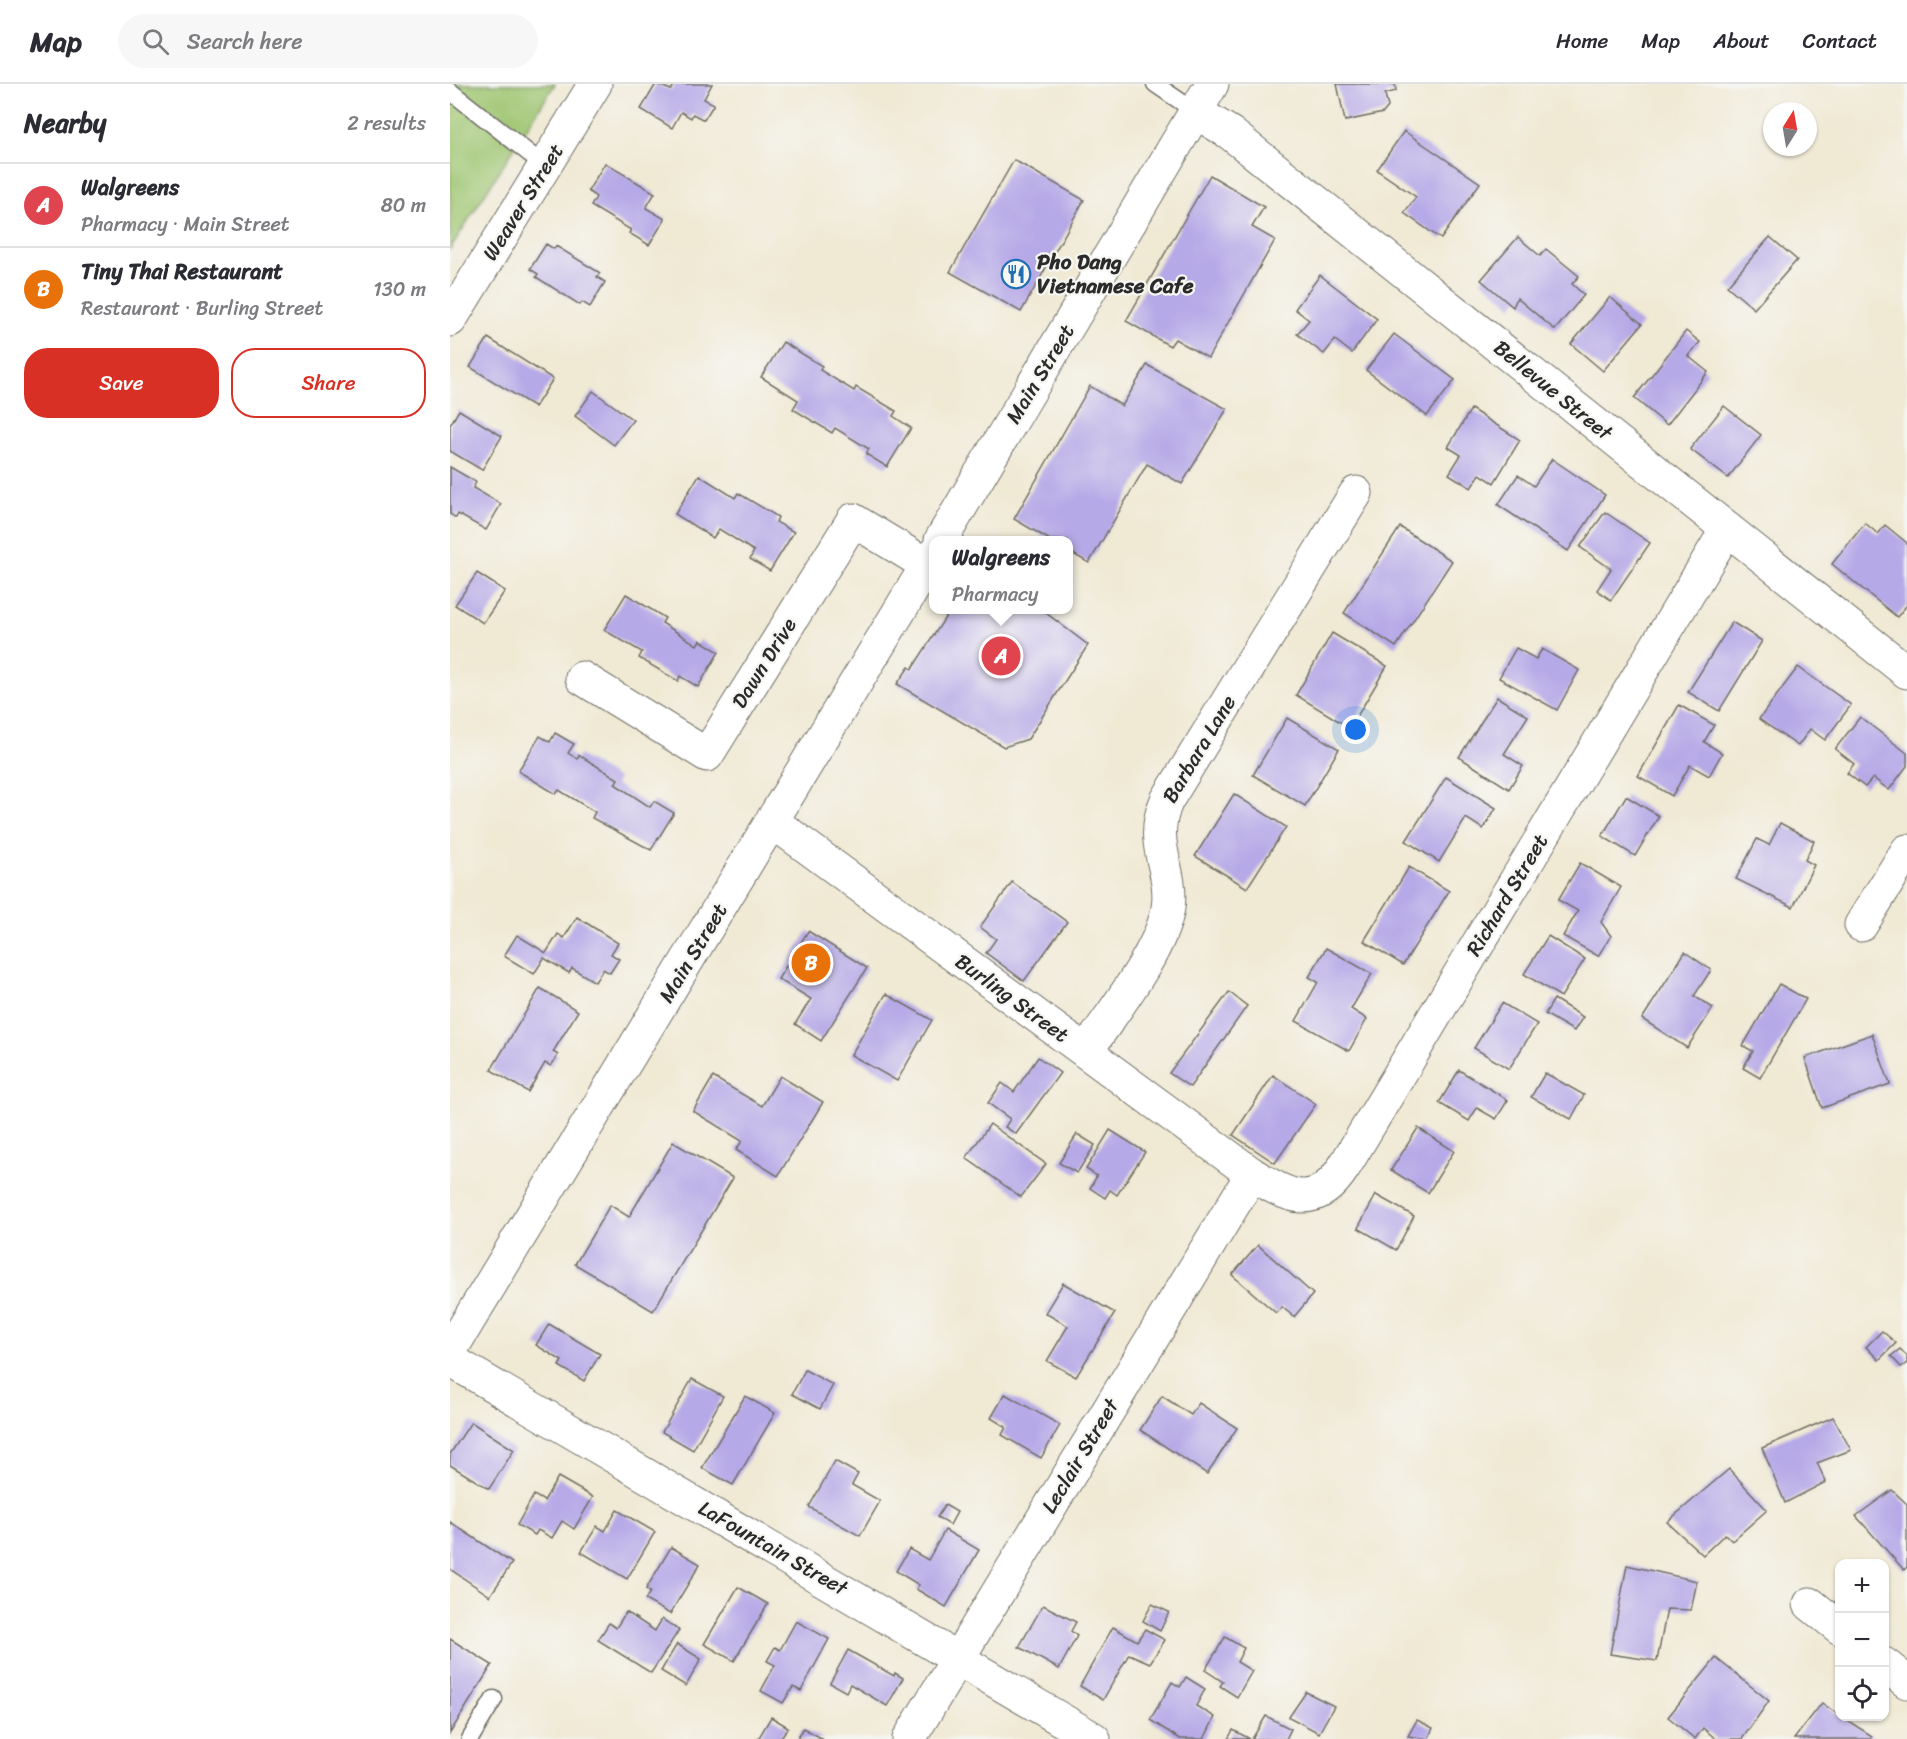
<!DOCTYPE html>
<html lang="en">
<head>
<meta charset="utf-8">
<style>
	body { margin:0; font-family:Sriracha,sans-serif; background:#f7f7f7; color:#2b2b33 }
	.controls { position:absolute; right:18px; bottom:18px; display:grid; overflow:hidden; border-radius:12px; box-shadow:0 2px 4px #0004 }
	.controls button { width:54px; height:54px; display:grid; place-items:center; padding:0; border:0; border-bottom:2px solid #e1e1e2; background:#fff; color:#2b2b33; font:30px sans-serif }
	.compass { position:absolute; left:1313px; top:18px; width:54px; height:54px; border-radius:50%; background:#fff; box-shadow:0 2px 4px #0004; rotate:11deg }
	.you { position:absolute; left:906px; top:646px; width:21px; height:21px; margin:-15px; border:4px solid #fff; border-radius:50%; background:#1a73e8; box-shadow:0 0 0 9px #1a73e833 }
	.badge { display:grid; place-items:center; width:39px; height:39px; border-radius:50%; background:#d93025; color:#fff; font-size:20px; font-weight:700 }
	.pin { position:absolute; translate:-50% -50%; border:3px solid #fff; box-shadow:0 2px 6px #0006 }
	.popup { position:absolute; left:479px; top:452px; width:144px; height:78px; box-sizing:border-box; display:grid; place-content:center; border-radius:12px; background:#fff; filter:drop-shadow(0 2px 4px #0005); font-size:20px; white-space:nowrap; color:#7c7c81 }
	.popup b { font-size:22px; color:#2b2b33 }
	.popup::after { content:''; position:absolute; left:50%; top:100%; margin-left:-12px; border:12px solid transparent; border-top-color:#fff }
	.list { margin:0; padding:0; list-style:none }
	h2 { display:flex; justify-content:space-between; align-items:center; height:78px; margin:0; padding:0 24px; font-size:26px }
	h2 small { font-size:20px; font-weight:400; color:#7c7c81 }
	.list li { display:grid; grid-template-columns:39px 1fr auto; gap:18px; align-items:center; box-sizing:border-box; height:84px; padding:0 24px; border-top:2px solid #e1e1e2 }
	.list b { display:block; font-size:22px; white-space:nowrap }
	.list p { margin:0; font-size:20px; white-space:nowrap; color:#7c7c81 }
	.list em { font-size:20px; font-style:normal; color:#7c7c81 }
	.actions { display:flex; gap:12px; padding:18px 24px }
	.actions a { flex:1; padding:14px 0; border:2px solid #d93025; border-radius:24px; text-align:center; font-size:21px; color:#d93025 }
	.actions .main { background:#d93025; color:#fff }
	.icon { flex:none; width:33px; height:33px; fill:none; stroke:currentColor; stroke-width:2; stroke-linecap:round; stroke-linejoin:round }
	.map { position:relative; flex:none; width:1457px; height:1655px; overflow:hidden }
	header { display:flex; align-items:center; gap:36px; box-sizing:border-box; height:84px; padding:0 30px; background:#fff; border-bottom:2px solid #e1e1e2 }
	header strong { font-size:28px }
	nav { display:flex; gap:33px; margin-inline-start:auto; font-size:21px }
	.search { width:420px; height:54px; background:#f7f7f7; display:flex; align-items:center; gap:15px; box-sizing:border-box; padding:0 21px; border-radius:33px; color:#7c7c81; font-size:22px }
	main { display:flex }
	aside { flex:1; background:#fff }
	.map>svg:first-child { display:block }
	.green { fill:#9ec570; stroke:#64784e; stroke-width:1.5 }
	.building { fill:#b6a9e7 }
	.lines { fill:none; stroke-linecap:round; stroke-linejoin:round }
	.service-casing { stroke:#706e66; stroke-width:19 }
	.minor-casing { stroke:#706e66; stroke-width:35 }
	.tertiary-casing { stroke:#706e66; stroke-width:35 }
	.primary-casing { stroke:#706e66; stroke-width:35 }
	.service { stroke:#fff; stroke-width:16 }
	.minor { stroke:#fff; stroke-width:33 }
	.tertiary { stroke:#fff; stroke-width:33 }
	.primary { stroke:#fff; stroke-width:33 }
	.labels { text-anchor:middle; dominant-baseline:central; stroke-width:4.5; stroke-linejoin:round; paint-order:stroke }
	.street-label { font-size:21px; fill:#2b2b2b; stroke:#f6f6f2 }
	.poi-label { font-size:21px; font-weight:bold; fill:#2b2b2b; stroke:#f6f6f2; text-anchor:start }
</style>
</head>
<body>
<header>
<strong>Map</strong>
<div class="search"><svg class="icon" aria-label="search" viewBox="0 0 24 24"><circle cx="10" cy="10" r="6"/><path d="M15 15l6 6"/></svg>Search here</div>
<nav><a>Home</a><a>Map</a><a>About</a><a>Contact</a></nav>
</header>
<main>
<aside>
<h2>Nearby<small>2 results</small></h2>
<ul class="list">
<li><span class="badge" style="background:#e0444e">A</span><div><b>Walgreens</b><p>Pharmacy · Main Street</p></div><em>80 m</em></li>
<li><span class="badge" style="background:#e8710a">B</span><div><b>Tiny Thai Restaurant</b><p>Restaurant · Burling Street</p></div><em>130 m</em></li>
</ul>
<div class="actions"><a class="main">Save</a><a>Share</a></div>
</aside>
<div class="map">
<svg width="1457" height="1655" viewBox="0 0 1457 1655">
	<rect width="100%" height="100%" fill="#f6f6f2"/>
	<filter id="ink" filterUnits="userSpaceOnUse"><feTurbulence type="fractalNoise" baseFrequency=".0167" numOctaves="2"/><feDisplacementMap in="SourceGraphic" scale="12" xChannelSelector="R" yChannelSelector="G"/><feConvolveMatrix kernelMatrix="1 2 1 2 8 2 1 2 1" color-interpolation-filters="sRGB"/></filter>
	<filter id="wash" filterUnits="userSpaceOnUse"><feTurbulence type="fractalNoise" baseFrequency=".008" numOctaves="4" result="noise"/><feDisplacementMap in="SourceGraphic" scale="24" xChannelSelector="R" yChannelSelector="G"/><feGaussianBlur stdDeviation="1.35" result="paint"/><feColorMatrix in="noise" values="0 0 0 0 0 0 0 0 0 0 0 0 0 0 0 0 0 1.4 0 .05"/><feComposite in="paint" operator="in"/></filter>
	<g filter="url(#wash)">
		<rect width="100%" height="100%" fill="#f0e9d4"/>
		<polygon class="green" points="0,0 105,0 0,165"/>
		<g id="blocks">
			<g class="building">
				<polygon points="206,0 221,6 225,0 262,0 254,15 264,20 254,36 243,30 241,34 231,28 222,44 191,25"/>
				<polygon points="887,0 945,0 946,7 935,10 938,23 933,29 895,37"/>
				<polygon points="954,47 1030,99 991,155 954,129 966,113 927,86"/>
				<polygon points="564,76 634,116 571,228 500,188"/>
				<polygon points="155,79 205,109 196,124 215,135 199,161 179,149 181,146 141,122 146,113 138,107"/>
				<polygon points="760,91 814,123 802,143 825,156 758,274 725,255 720,262 676,237"/>
				<polygon points="1068,153 1090,172 1096,165 1129,192 1122,200 1134,211 1105,246 1067,214 1063,223 1031,196"/>
				<polygon points="1320,153 1347,176 1304,225 1277,202"/>
				<polygon points="96,160 104,165 106,162 150,189 147,193 155,198 140,223 132,218 130,221 86,193 88,190 80,185"/>
				<polygon points="870,191 927,235 902,269 885,256 874,270 847,250 859,236 845,225"/>
				<polygon points="1160,213 1192,240 1153,287 1121,260"/>
				<polygon points="1236,247 1250,258 1238,272 1258,288 1217,341 1184,314"/>
				<polygon points="944,250 1005,296 977,332 916,286"/>
				<polygon points="38,254 103,295 85,323 20,283"/>
				<polygon points="333,258 372,282 370,286 404,307 406,303 446,327 443,332 461,344 437,383 416,370 419,365 385,344 382,349 343,325 348,316 311,293"/>
				<polygon points="697,281 777,325 732,400 697,380 639,479 618,467 618,456 600,456 564,435 640,302 672,322"/>
				<polygon points="143,307 183,336 164,361 125,332"/>
				<polygon points="1274,322 1311,351 1278,394 1240,365"/>
				<polygon points="1021,325 1070,356 1044,399 1030,390 1021,404 999,390 1011,371 998,363"/>
				<polygon points="9,326 52,352 32,386 0,367 0,341"/>
				<polygon points="1102,375 1155,411 1118,467 1048,421 1068,391 1084,402"/>
				<polygon points="0,383 26,398 23,404 51,420 36,446 8,430 6,434 0,430"/>
				<polygon points="249,391 285,414 288,409 328,433 326,438 344,448 320,487 300,475 304,467 269,445 263,454 225,430"/>
				<polygon points="1155,428 1200,459 1161,516 1147,506 1161,485 1130,463"/>
				<polygon points="1415,439 1428,450 1435,441 1457,459 1457,521 1447,533 1382,480"/>
				<polygon points="950,443 1002,477 946,563 894,529"/>
				<polygon points="27,489 55,507 33,539 5,521"/>
				<polygon points="176,510 215,534 212,539 247,561 250,556 269,568 248,603 230,592 228,597 189,574 192,568 154,546"/>
				<polygon points="500,526 592,526 638,561 578,655 554,663 447,600 459,583 462,585"/>
				<polygon points="1282,538 1312,557 1269,627 1238,608"/>
				<polygon points="882,549 937,582 900,644 846,611"/>
				<polygon points="1066,564 1086,575 1092,565 1129,586 1107,626 1049,594"/>
				<polygon points="1348,583 1401,621 1375,656 1360,645 1348,662 1309,635"/>
				<polygon points="1047,613 1078,632 1054,670 1073,682 1059,705 1009,673"/>
				<polygon points="1229,621 1264,641 1254,658 1272,669 1259,692 1240,681 1222,712 1188,692"/>
				<polygon points="1410,633 1457,669 1457,682 1439,706 1423,694 1415,703 1397,689 1404,680 1385,665"/>
				<polygon points="837,634 889,665 855,722 803,691"/>
				<polygon points="105,649 124,660 118,669 127,675 129,671 168,695 165,700 200,723 204,717 224,729 201,766 142,734 145,728 109,706 106,710 68,687 90,652 100,658"/>
				<polygon points="996,693 1046,724 1033,745 1016,734 989,778 956,757"/>
				<polygon points="784,710 836,743 797,804 745,772"/>
				<polygon points="1176,712 1209,732 1185,772 1152,752"/>
				<polygon points="1330,739 1364,757 1355,776 1364,781 1343,823 1286,795 1307,755 1319,761"/>
				<polygon points="1130,779 1171,803 1151,838 1161,852 1148,872 1113,852 1128,827 1108,816"/>
				<polygon points="959,783 999,807 953,881 914,857"/>
				<polygon points="562,798 617,838 574,897 536,869 546,855 530,843"/>
				<polygon points="127,833 168,859 161,870 169,875 160,889 153,885 145,898 122,884 119,889 94,874 84,890 54,872 67,851 96,869 108,850 114,854"/>
				<polygon points="358,847 417,884 371,957 345,940 361,915 328,895"/>
				<polygon points="1098,852 1135,875 1111,913 1074,890"/>
				<polygon points="876,864 922,890 901,925 917,935 899,967 846,937 868,898 859,893"/>
				<polygon points="1235,868 1261,886 1244,912 1263,924 1237,964 1192,935"/>
				<polygon points="1329,900 1356,915 1310,994 1293,984 1303,967 1293,962"/>
				<polygon points="90,904 128,927 103,968 108,971 101,982 95,979 78,1008 41,986"/>
				<polygon points="779,908 797,922 740,1003 719,989"/>
				<polygon points="436,910 482,936 447,997 401,971"/>
				<polygon points="1104,915 1133,933 1124,947 1095,930"/>
				<polygon points="1052,919 1087,940 1059,985 1024,964"/>
				<polygon points="1422,950 1440,1000 1372,1024 1355,974"/>
				<polygon points="588,973 610,989 566,1050 555,1043 560,1035 538,1019 552,999 564,1008"/>
				<polygon points="1009,986 1058,1016 1046,1035 1027,1024 1019,1037 989,1019"/>
				<polygon points="1095,989 1134,1011 1121,1035 1081,1013"/>
				<polygon points="823,991 866,1020 825,1079 783,1051"/>
				<polygon points="330,992 373,1018 328,1092 286,1066 292,1057 243,1027 263,993 312,1022"/>
				<polygon points="540,1040 596,1080 571,1113 516,1074"/>
				<polygon points="968,1044 1004,1067 978,1109 941,1086"/>
				<polygon points="660,1046 695,1068 667,1111 660,1106 655,1114 640,1104 647,1092 636,1085"/>
				<polygon points="627,1050 645,1061 627,1089 609,1079"/>
				<polygon points="223,1058 283,1094 203,1227 125,1180 160,1121 179,1133"/>
				<polygon points="926,1111 964,1132 946,1166 908,1144"/>
				<polygon points="808,1161 863,1210 844,1233 832,1223 826,1229 782,1191"/>
				<polygon points="613,1199 665,1229 626,1293 597,1277 618,1242 595,1229"/>
				<polygon points="99,1240 150,1270 134,1297 109,1282 112,1277 86,1261"/>
				<polygon points="1432,1247 1446,1259 1429,1276 1416,1263"/>
				<polygon points="1450,1265 1457,1272 1457,1279 1451,1283 1441,1272"/>
				<polygon points="355,1286 383,1301 370,1325 342,1310"/>
				<polygon points="242,1295 273,1312 243,1366 212,1348"/>
				<polygon points="555,1310 610,1341 591,1374 552,1351 556,1343 541,1334"/>
				<polygon points="295,1312 325,1329 283,1401 252,1384"/>
				<polygon points="712,1312 741,1331 749,1319 787,1344 757,1390 690,1346"/>
				<polygon points="1383,1333 1401,1366 1367,1379 1376,1398 1335,1419 1312,1364"/>
				<polygon points="21,1338 64,1366 39,1405 0,1381 0,1370"/>
				<polygon points="385,1377 408,1390 402,1401 430,1417 410,1452 359,1423"/>
				<polygon points="1279,1385 1317,1426 1282,1457 1275,1450 1253,1471 1217,1438"/>
				<polygon points="108,1393 143,1413 124,1445 112,1437 102,1454 88,1446 85,1451 67,1441 84,1411 94,1417"/>
				<polygon points="1442,1406 1457,1420 1457,1483 1454,1486 1406,1432"/>
				<polygon points="495,1421 507,1428 500,1441 487,1433"/>
				<polygon points="167,1426 205,1448 177,1495 131,1468 147,1442 155,1447"/>
				<polygon points="0,1438 62,1479 40,1512 0,1485"/>
				<polygon points="495,1446 529,1466 496,1523 466,1505 469,1501 446,1487 459,1465 478,1476"/>
				<polygon points="221,1463 250,1480 220,1530 195,1516 200,1508 196,1505"/>
				<polygon points="1177,1481 1247,1497 1241,1526 1217,1525 1207,1577 1160,1570"/>
				<polygon points="288,1503 318,1520 284,1577 254,1560"/>
				<polygon points="702,1520 719,1528 710,1547 693,1537"/>
				<polygon points="593,1521 626,1538 621,1547 627,1552 609,1585 569,1563"/>
				<polygon points="176,1528 205,1547 212,1535 229,1546 201,1589 148,1556 159,1539 166,1544"/>
				<polygon points="346,1537 379,1555 351,1607 343,1603 333,1619 311,1607 325,1581 317,1577 325,1563 330,1566"/>
				<polygon points="663,1543 687,1557 695,1545 715,1556 700,1579 679,1570 653,1616 630,1602"/>
				<polygon points="775,1553 794,1564 787,1578 802,1587 787,1613 770,1602 773,1598 755,1586"/>
				<polygon points="0,1555 42,1581 0,1649"/>
				<polygon points="227,1560 251,1575 236,1602 211,1587"/>
				<polygon points="398,1566 444,1592 445,1589 453,1594 437,1622 400,1600 396,1608 380,1599"/>
				<polygon points="1266,1574 1319,1617 1292,1655 1266,1655 1253,1644 1245,1655 1218,1633"/>
				<polygon points="736,1593 755,1605 746,1622 765,1633 754,1655 730,1655 700,1636 722,1598 730,1603"/>
				<polygon points="856,1608 884,1622 869,1649 839,1633"/>
				<polygon points="1372,1619 1390,1632 1422,1652 1420,1655 1344,1655"/>
				<polygon points="816,1632 841,1645 836,1655 802,1655"/>
				<polygon points="321,1633 338,1643 330,1655 308,1655"/>
				<polygon points="967,1636 983,1644 978,1655 958,1652"/>
				<polygon points="353,1644 373,1655 347,1655"/>
				<polygon points="783,1646 800,1655 778,1655"/>
			</g>
		</g>
	</g>
	<g filter="url(#ink)">
		<use href="#blocks" fill-opacity="0" stroke="#706e66" stroke-width="1.5"/>
		<g class="lines">
			<g class="service-casing">
				<g id="service">
					<polyline points="705,0 746,28"/>
					<polyline points="0,7 95,82"/>
					<polyline points="20,1655 44,1615"/>
				</g>
			</g>
			<g class="minor-casing">
				<g id="minor">
					<polyline points="746,28 780,49 1457,588"/>
					<polyline points="0,236 145,0"/>
					<polyline points="132,594 257,671 403,436 477,481"/>
					<path d="M323,738L802,1090C839,1114 866,1127 894,1083L1277,445"/>
					<polyline points="1411,841 1457,767"/>
					<path d="M636,968C661,930 711,868 718,824C724,784 697,760 717,716L906,409"/>
					<polyline points="1360,1520 1390,1544"/>
					<polyline points="1434,1580 1457,1598"/>
					<polyline points="459,1655 802,1090"/>
				</g>
			</g>
			<g class="tertiary-casing">
				<polyline id="tertiary" points="0,1276 644,1655"/>
			</g>
			<g class="primary-casing">
				<g id="primary">
					<polyline points="491,456 762,0"/>
					<polyline points="0,1267 484,470"/>
				</g>
			</g>
			<use href="#service" class="service"/>
			<use href="#minor" class="minor"/>
			<use href="#tertiary" class="tertiary"/>
			<use href="#primary" class="primary"/>
		</g>
	</g>
	<defs>
		<g id="restaurant-ring" transform="scale(1.5)"><circle r="9.5" fill="#f6f6f2" stroke="#1f6fb2" stroke-width="1.5"/><path d="M-5-6h1v4h1v-4h1v4h1v-4h1v5L-1.5 .5V6h-2V.5L-5-1ZM5-6V6H3V1.5H1.5Q1.5-4 5-6Z" fill="#1f6fb2"/></g>
	</defs>
	<g fill-rule="evenodd">
		<use href="#restaurant-ring" x="566" y="190"/>
	</g>
	<g class="labels">
		<g class="street-label">
			<text transform="translate(73 118) rotate(-58)">Weaver Street</text>
			<text transform="translate(590 290) rotate(-59)">Main Street</text>
			<text transform="translate(1103 306) rotate(39)">Bellevue Street</text>
			<text transform="translate(314 579) rotate(-58)">Dawn Drive</text>
			<text transform="translate(749 665) rotate(-59)">Barbara Lane</text>
			<text transform="translate(1057 811) rotate(-59)">Richard Street</text>
			<text transform="translate(243 869) rotate(-59)">Main Street</text>
			<text transform="translate(562 914) rotate(36)">Burling Street</text>
			<text transform="translate(630 1372) rotate(-59)">Leclair Street</text>
			<text transform="translate(323 1464) rotate(30)">LaFountain Street</text>
		</g>
		<g class="poi-label">
			<text x="587" y="178">Pho Dang<tspan x="587" dy="24">Vietnamese Cafe</tspan></text>
		</g>
	</g>
</svg>
<div class="controls">
<button>+</button>
<button>−</button>
<button><svg class="icon" aria-label="locate" viewBox="0 0 24 24"><circle cx="12" cy="12" r="6"/><path d="M12 2v4M12 18v4M2 12h4M18 12h4"/></svg></button>
</div>
<svg class="compass" viewBox="-18 -18 36 36"><path d="M0-13l5 13h-10z" fill="#e53935"/><path d="M0 13l5-13h-10z" fill="#7c7c81"/></svg>
<div class="you"></div>
<div class="pin badge" style="left:551px;top:572px;background:#e0444e">A</div>
<div class="popup"><b>Walgreens</b>Pharmacy</div>
<div class="pin badge" style="left:361px;top:879px;background:#e8710a">B</div>
</div>
</main>
</body>
</html>
